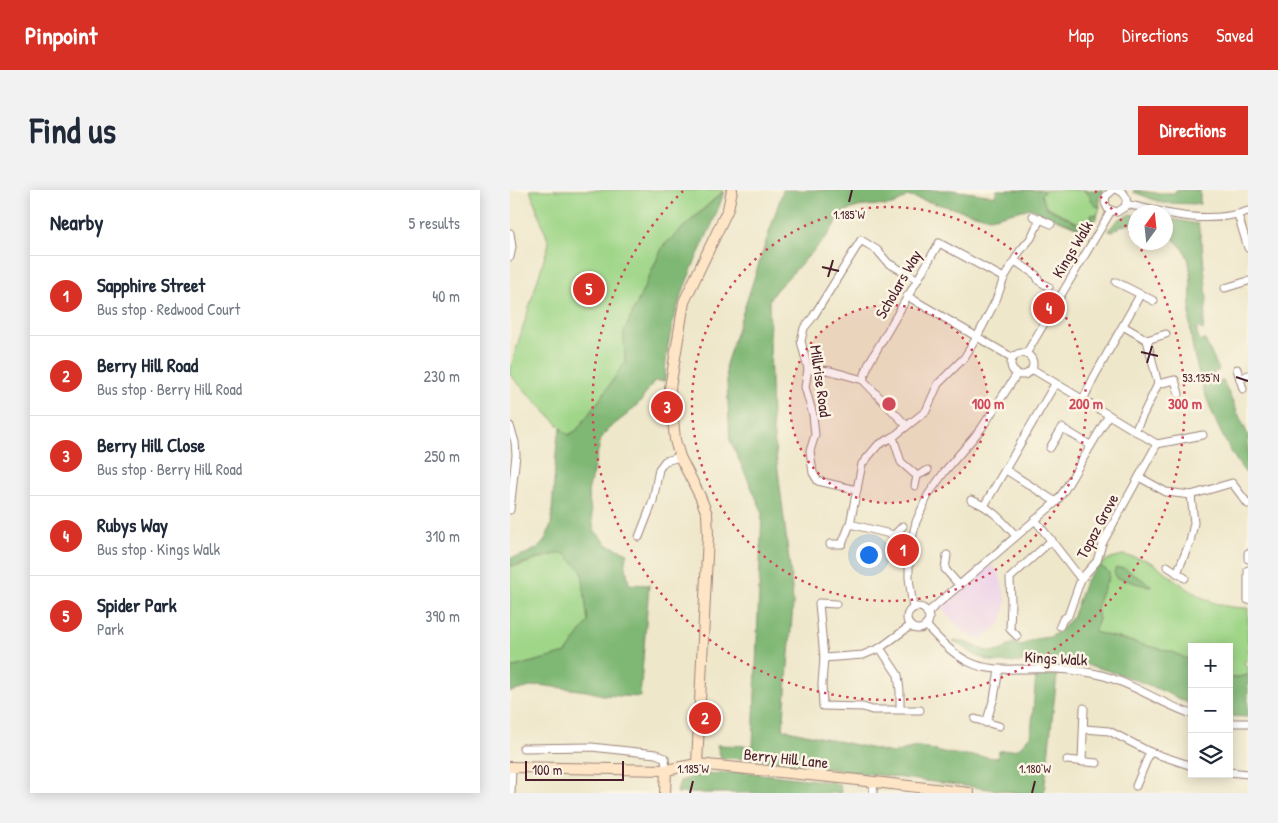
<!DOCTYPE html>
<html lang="en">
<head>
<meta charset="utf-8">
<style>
	body { margin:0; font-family:"Patrick Hand",sans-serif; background:#f2f2f3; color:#1f2937 }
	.controls { position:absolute; right:15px; bottom:15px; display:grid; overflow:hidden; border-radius:0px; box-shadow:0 2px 12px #0003 }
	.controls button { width:45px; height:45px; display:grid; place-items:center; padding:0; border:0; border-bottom:1px solid #e0e1e3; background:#fff; color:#1f2937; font:25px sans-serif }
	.compass { position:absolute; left:618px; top:15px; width:45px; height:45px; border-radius:50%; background:#fff; box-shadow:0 2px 12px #0003; rotate:15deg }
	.scale { position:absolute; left:15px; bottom:12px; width:99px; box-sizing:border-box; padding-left:5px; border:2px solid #4a1f2b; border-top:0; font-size:14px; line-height:18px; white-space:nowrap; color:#4a1f2b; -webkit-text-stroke:4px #fcf5e5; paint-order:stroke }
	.you { position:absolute; left:358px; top:364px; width:18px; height:18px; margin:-12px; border:4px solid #fff; border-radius:50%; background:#1a73e8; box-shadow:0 0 0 8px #1a73e833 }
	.badge { display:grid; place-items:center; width:32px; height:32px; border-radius:50%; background:#d93025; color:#fff; font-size:16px; font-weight:700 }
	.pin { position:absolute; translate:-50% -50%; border:2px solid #fff; box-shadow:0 1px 5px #0006 }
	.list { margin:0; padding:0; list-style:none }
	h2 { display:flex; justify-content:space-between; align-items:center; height:65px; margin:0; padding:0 20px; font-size:21px }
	h2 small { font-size:16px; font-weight:400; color:#747a83 }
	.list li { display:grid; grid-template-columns:32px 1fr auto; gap:15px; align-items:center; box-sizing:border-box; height:80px; padding:0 20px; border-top:1px solid #e0e1e3 }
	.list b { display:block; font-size:19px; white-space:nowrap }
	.list p { margin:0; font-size:16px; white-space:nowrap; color:#747a83 }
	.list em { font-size:16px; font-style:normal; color:#747a83 }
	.icon { flex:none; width:28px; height:28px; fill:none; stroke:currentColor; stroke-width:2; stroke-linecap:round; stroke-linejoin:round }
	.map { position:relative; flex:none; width:738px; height:603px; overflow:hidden; border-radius:0px }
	header { display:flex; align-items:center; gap:30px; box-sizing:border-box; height:70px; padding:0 25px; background:#d93025; color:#fff }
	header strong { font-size:24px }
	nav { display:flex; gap:28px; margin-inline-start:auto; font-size:18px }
	.intro { display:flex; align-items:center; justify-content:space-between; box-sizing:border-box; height:120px; padding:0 30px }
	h1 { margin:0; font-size:35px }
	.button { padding:12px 22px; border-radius:0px; background:#d93025; color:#fff; font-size:18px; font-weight:700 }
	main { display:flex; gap:30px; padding:0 30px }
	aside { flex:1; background:#fff; border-radius:0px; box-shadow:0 2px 12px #0003 }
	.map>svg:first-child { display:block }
	.built { fill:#edd1e9 }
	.green { fill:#9fd688; stroke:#747a5a }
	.forest { fill:#7fb774; stroke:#646b50 }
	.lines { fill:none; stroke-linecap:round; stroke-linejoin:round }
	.street-casing { stroke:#9c837a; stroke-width:9 }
	.secondary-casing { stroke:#9c837a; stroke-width:12 }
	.street { stroke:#fff; stroke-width:7 }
	.secondary { stroke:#fee5c5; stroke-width:10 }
	.ticks { fill:none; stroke:#4a1f2b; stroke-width:2 }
	.ring { fill:none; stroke:#d1495b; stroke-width:2.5; stroke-dasharray:2.5 5 }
	.labels { text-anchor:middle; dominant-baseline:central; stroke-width:5; stroke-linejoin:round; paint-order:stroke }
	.street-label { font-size:16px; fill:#4a1f2b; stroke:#fcf5e5 }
	.ticks-label { font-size:12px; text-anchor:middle; fill:#4a1f2b; stroke:#fcf5e5; stroke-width:5; stroke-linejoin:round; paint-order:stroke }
	.centre { fill:#d1495b; stroke:#fcf5e5; stroke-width:2.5 }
	.ring-label { font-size:15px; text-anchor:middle; font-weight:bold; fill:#d1495b; stroke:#fcf5e5; stroke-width:5; stroke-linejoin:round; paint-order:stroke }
</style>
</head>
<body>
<header>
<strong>Pinpoint</strong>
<nav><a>Map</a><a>Directions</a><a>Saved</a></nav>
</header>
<div class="intro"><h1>Find us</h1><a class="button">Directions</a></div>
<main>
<aside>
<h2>Nearby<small>5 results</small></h2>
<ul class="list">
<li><span class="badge">1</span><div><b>Sapphire Street</b><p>Bus stop · Redwood Court</p></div><em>40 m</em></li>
<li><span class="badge">2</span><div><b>Berry Hill Road</b><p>Bus stop · Berry Hill Road</p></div><em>230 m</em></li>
<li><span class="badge">3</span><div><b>Berry Hill Close</b><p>Bus stop · Berry Hill Road</p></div><em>250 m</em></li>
<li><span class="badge">4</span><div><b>Rubys Way</b><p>Bus stop · Kings Walk</p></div><em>310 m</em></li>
<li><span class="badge">5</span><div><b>Spider Park</b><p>Park</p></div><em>390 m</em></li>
</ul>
</aside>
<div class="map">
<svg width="738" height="603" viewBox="0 0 738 603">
	<rect width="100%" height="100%" fill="#fcf5e5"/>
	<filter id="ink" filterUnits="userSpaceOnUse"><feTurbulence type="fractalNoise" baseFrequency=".02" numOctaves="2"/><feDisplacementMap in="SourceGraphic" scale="10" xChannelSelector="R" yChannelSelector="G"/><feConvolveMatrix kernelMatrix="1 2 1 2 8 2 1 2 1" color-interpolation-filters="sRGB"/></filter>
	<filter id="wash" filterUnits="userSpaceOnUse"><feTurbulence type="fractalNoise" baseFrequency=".0096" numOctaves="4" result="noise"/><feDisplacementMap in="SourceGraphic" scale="20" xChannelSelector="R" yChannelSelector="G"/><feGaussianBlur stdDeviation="1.12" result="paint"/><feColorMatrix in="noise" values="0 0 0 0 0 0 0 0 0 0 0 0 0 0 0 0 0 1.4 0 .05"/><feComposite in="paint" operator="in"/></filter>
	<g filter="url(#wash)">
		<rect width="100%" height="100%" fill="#eee7ca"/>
		<polygon class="built" points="482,375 489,383 496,410 494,424 490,434 472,449 466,448 453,442 431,418"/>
		<g class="green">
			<polygon points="20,0 214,0 153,56 114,142 115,172 90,209 66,241 58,245 0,185 0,179 39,53"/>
			<polygon points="535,0 573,0 577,2 585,15 590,17 588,24 581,25 581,34 577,38 536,16 530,5"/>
			<polygon points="46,363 55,363 72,381 78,432 56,463 0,478 0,376 11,375"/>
			<path d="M613,365C620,367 629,367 636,370C648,375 657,384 668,392C692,409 708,418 738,418V467L734,474L738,477V485L723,488L719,486V457H682V471L662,462L584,442L589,430L587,419L589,409L599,387L589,375L601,368Z"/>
		</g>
		<g class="forest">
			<path d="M273,0H441L485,6L487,0H535L531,5L536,17L577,38L581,34V25L588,24L578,42L520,18L480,28L397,6C376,22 378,13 356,16C348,16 340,20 333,22L315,49L266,100L259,110L262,231L281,386L283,414L273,539L382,563L406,557L417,558L433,563L488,568L489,561L508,559L521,545L526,485H547L534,603H510L243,569L211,568L207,555L243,556L252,321L220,250L216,174Z"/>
			<polygon points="573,0 594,0 589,8 590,17 585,16 577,2"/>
			<polygon points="624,0 645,3 665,3 666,0 690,0 690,14 653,13 623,2"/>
			<path d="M214,1C208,22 200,39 191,58C172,99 155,145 155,191H144L131,211L119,223L97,240L91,249L78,302L84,340L98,355L118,363L115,372L119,394L139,395L130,507L93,505L77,501L29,495L0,502V478L56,463L78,432L72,381L55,364C36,363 19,374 0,376V368C8,367 23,362 30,356C36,351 38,342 41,335L47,251L51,238L58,245L66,241L90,209L115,172L114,142L153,56Z"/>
			<polygon points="620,24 625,25 625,33 611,36 601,42 598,40 609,29"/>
			<path d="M656,28L688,34L692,54L697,109L693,140L687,137V144L690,151L695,150L709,180L703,183L706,192L713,191L738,245V286C709,252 682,179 680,134C679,116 683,89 679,73C677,60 666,50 656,44Z"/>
			<path d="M589,375L599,382V387L589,409L587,419L589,429L584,442L662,462L682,471V515C643,495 600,478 556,471C534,468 510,474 488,472C472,471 456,460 443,451C460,448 477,469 494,459C497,457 500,454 503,453L510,456L525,449L540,447L550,441L562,428L575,392L582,382Z"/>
			<path d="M606,378H614L642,396C629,396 619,390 606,388L604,381Z"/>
			<polygon points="738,485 738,527 719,526 719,486 723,488"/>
			<polygon points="234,582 322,592 330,595 331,603 167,603 170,591 193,584"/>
		</g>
	</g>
	<g filter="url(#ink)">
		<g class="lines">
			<g class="street-casing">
				<g id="street">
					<path d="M603,0L596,6L595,13L598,19L607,22L615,17C618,9 616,3 608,0"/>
					<path d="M616,14C657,24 698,35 738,21"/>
					<polyline points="728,25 738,58"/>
					<polyline points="523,26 541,34"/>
					<polyline points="0,43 2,57 0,67"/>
					<polyline points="505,71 526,85 529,91 539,97"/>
					<polyline points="606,92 644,111"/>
					<polyline points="715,98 738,91"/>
					<polyline points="397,106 503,168"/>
					<polyline points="613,136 637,150 648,194 625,241"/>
					<polyline points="637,150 656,144"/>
					<circle cx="512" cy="174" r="11"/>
					<polyline points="516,164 601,21"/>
					<polyline points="298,179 321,181 353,190 397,236"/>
					<polyline points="522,179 647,254"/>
					<polyline points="727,179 733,199"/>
					<polyline points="730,189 738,185"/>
					<polyline points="353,190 359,173 429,53 494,88"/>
					<polyline points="648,194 665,190 669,204"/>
					<polyline points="573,210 584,187 630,105"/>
					<polyline points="0,236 5,252 6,265 0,320"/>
					<polyline points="383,247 391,272 407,286"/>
					<polyline points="647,254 693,245"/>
					<polyline points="540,258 552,238 580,255"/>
					<polyline points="496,280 546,312"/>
					<polyline points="629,287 656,302 681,305 722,293 738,314"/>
					<polyline points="405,296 407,286 418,280"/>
					<polyline points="347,300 308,291 303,283 300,261 305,245 303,225 295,197 298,179 291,151 294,138 303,127 351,50 367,60 378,73 407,89"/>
					<path d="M461,310C479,316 493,331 506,346"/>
					<polyline points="474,316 545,194"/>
					<polyline points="526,331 571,389"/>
					<polyline points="340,334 384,345"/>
					<polyline points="129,347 143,311 149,279 155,271 170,267"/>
					<polyline points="320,354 332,354 340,334 352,274 368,255 383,247 416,221 428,194 454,168 467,147 486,110 494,88 510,61 521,48 530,29"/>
					<polyline points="386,357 384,345 393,336"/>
					<polyline points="738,363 738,369"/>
					<polyline points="437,365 435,379 450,396"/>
					<polyline points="657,376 675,388"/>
					<polyline points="667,383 680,352 684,333 681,305"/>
					<polyline points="738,410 738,380"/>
					<polyline points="326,414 309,413 314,468 353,465 370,458 400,436"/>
					<circle cx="408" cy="428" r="11"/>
					<polyline points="403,418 399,388 399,361 406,332 418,305 435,281 471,239 507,184"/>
					<polyline points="417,423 546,312 554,301 599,225"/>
					<path d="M416,435C428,449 442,464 459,472C477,481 496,479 515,479C539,478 564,479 587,484C621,492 649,513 682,524"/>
					<polyline points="550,436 553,429 558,426 571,389 587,371 592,354 647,254"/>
					<polyline points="507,446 500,439 501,412 500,388 542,350"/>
					<polyline points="370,458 388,485 390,501 390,519"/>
					<polyline points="314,468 312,494 313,516 353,517 362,520 410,520"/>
					<polyline points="465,529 489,536"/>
					<polyline points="476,533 484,508 489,480"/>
					<polyline points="719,533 738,533"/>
					<polyline points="575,539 599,541 640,562 682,576"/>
					<polyline points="13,558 81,557 146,564 155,568 156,580"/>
					<polyline points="557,570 587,573"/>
					<polyline points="572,572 574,518"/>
					<polyline points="719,582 738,584"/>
					<polyline points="626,596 640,562"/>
					<polyline points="1,603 2,577"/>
					<polyline points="363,603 364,592"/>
				</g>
			</g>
			<g class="secondary-casing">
				<g id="secondary">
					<polyline points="187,574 198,345 197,324 190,306 170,267 165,250 160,198 174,112 218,19 222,0"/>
					<polyline points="0,577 156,580 187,574 330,588 459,603"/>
					<polyline points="155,603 156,580"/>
				</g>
			</g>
			<use href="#street" class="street"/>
			<use href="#secondary" class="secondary"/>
		</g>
	</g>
	<path class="ticks" d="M339,12L342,0M312,77L329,81M318,87L323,70M631,162L648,166M637,173L642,156M726,187L738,191M180,603L183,591M522,603L525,591"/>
	<circle cx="379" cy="214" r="99" fill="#d1495b" fill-opacity=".12"/>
	<g class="ring">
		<circle cx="379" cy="214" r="99"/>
		<circle cx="379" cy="214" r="197"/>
		<path d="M585 1A296 296 0 0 1 624 48M627 53A296 296 0 1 1 173 1"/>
	</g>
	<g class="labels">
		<g class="street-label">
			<text transform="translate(562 59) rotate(-59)">Kings Walk</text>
			<text transform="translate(388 94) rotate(-60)">Scholars Way</text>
			<text transform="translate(311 191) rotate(82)">Millrise Road</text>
			<text transform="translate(587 336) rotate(-62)">Topaz Grove</text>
			<text transform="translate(546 468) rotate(3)">Kings Walk</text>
			<text transform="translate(276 568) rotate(6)">Berry Hill Lane</text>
		</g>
	</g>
	<g class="ticks-label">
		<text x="339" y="29">1.185°W</text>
		<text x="691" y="192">53.135°N</text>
		<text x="183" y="583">1.185°W</text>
		<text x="525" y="583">1.180°W</text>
	</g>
	<circle cx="379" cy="214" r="8" class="centre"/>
	<g class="ring-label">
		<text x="478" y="219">100 m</text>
		<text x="576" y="219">200 m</text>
		<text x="675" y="219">300 m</text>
	</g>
</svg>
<div class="controls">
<button>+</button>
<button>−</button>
<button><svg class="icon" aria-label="layers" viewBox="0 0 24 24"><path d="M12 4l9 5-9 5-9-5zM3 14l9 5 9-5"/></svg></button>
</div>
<svg class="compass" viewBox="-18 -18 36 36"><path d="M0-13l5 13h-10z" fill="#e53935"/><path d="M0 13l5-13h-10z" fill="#747a83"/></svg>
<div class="scale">100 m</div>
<div class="you"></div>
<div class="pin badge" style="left:393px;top:360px">1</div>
<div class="pin badge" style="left:195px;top:528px">2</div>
<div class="pin badge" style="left:157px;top:217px">3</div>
<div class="pin badge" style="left:539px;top:118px">4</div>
<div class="pin badge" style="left:79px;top:99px">5</div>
</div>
</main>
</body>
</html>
